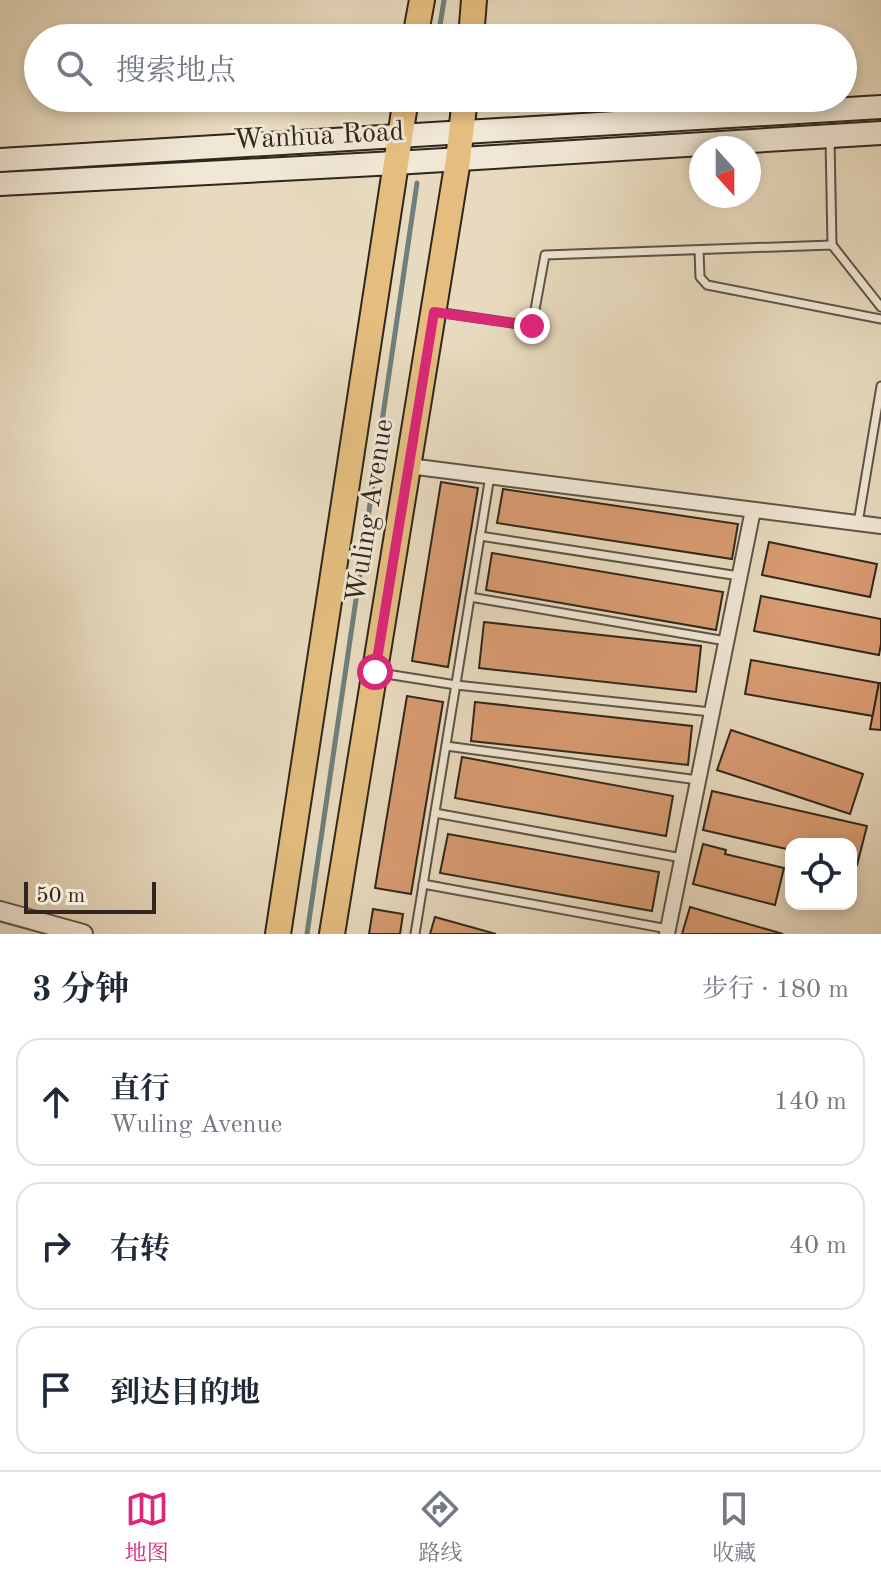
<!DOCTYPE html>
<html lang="zh">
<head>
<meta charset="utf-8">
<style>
	body { margin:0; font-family:"Old Standard TT","Noto Serif SC",serif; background:#f6f6f7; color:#1f2937 }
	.controls { position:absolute; right:24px; bottom:24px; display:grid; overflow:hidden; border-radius:16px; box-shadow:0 4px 12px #0003 }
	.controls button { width:72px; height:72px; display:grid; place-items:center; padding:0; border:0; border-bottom:2px solid #e0e1e3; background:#fff; color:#1f2937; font:40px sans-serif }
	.compass { position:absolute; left:689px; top:136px; width:72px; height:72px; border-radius:50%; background:#fff; box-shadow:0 4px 12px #0003; rotate:159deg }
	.scale { position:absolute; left:24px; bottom:20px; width:132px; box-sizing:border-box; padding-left:8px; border:4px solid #2f271d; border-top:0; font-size:22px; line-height:28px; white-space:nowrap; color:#2f271d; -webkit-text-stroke:6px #f0e7d5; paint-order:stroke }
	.stop { position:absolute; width:24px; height:24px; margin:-18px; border:6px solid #db2777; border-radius:50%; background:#fff }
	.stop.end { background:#db2777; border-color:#fff; box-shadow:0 2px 8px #0008 }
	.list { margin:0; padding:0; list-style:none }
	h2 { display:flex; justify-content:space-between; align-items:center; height:104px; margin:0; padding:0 32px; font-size:34px }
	h2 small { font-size:26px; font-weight:400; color:#747a83 }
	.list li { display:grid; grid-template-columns:52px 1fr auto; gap:24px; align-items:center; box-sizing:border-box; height:128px; margin:0 16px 16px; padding:0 16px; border:2px solid #e0e1e3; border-radius:24px }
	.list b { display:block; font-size:30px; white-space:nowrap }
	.list p { margin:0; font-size:26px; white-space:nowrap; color:#747a83 }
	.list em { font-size:26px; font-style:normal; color:#747a83 }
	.icon { flex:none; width:44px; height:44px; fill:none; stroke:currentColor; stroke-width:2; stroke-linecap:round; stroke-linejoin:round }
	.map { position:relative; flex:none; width:881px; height:934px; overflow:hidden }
	.search { position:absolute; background:#fff; box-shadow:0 4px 12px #0003; left:24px; right:24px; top:24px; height:88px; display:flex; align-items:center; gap:20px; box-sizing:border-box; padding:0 28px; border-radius:44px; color:#747a83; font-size:30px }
	.sheet { height:536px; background:#fff }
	nav { display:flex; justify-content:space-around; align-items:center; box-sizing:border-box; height:112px; border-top:2px solid #e0e1e3; background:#fff; font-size:22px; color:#747a83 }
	nav a { display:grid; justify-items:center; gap:4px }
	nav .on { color:#db2777 }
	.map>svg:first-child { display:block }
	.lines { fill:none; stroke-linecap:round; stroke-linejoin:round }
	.stream { stroke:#6f7f7b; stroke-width:5 }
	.building { fill:#d99b71; stroke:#2f271d; stroke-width:2 }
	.service-casing { stroke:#5d5445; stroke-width:11 }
	.minor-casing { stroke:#5d5445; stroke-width:18 }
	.tertiary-casing { stroke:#5d5445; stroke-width:22 }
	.secondary-casing { stroke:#2f271d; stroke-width:26 }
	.primary-casing { stroke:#2f271d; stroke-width:28 }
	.service { stroke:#f0e7d5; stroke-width:7 }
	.minor { stroke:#f0e7d5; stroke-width:14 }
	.tertiary { stroke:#f0e7d5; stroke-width:18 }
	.secondary { stroke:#f0e7d5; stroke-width:22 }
	.primary { stroke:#e4bd7f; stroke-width:24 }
	.route { stroke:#db2777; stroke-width:10 }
	.labels { text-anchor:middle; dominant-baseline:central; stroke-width:6; stroke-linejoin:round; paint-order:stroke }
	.street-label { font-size:28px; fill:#2f271d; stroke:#f0e7d5 }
</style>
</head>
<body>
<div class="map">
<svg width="881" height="934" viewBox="0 0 881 934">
	<rect width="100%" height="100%" fill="#e8dabe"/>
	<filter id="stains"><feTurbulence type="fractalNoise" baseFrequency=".0025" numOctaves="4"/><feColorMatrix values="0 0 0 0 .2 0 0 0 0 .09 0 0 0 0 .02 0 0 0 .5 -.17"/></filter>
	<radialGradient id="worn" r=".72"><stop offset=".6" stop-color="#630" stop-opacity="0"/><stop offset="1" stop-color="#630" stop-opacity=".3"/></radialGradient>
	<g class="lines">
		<g class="stream">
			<polyline points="438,38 444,0"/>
			<polyline points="428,107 429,98"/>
			<polyline points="307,934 417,183"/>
		</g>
	</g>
	<g class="building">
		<polygon points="441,482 478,488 448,667 412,661"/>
		<polygon points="503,489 738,524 732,559 497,523"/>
		<polygon points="769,542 877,564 870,597 762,575"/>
		<polygon points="492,553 723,592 716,630 486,590"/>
		<polygon points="761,596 881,619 881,644 879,655 754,631"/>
		<polygon points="484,622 701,646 696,692 479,668"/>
		<polygon points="751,660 879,683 873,716 745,694"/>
		<polygon points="879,683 881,683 881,730 870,729"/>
		<polygon points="407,696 443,702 411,894 375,888"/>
		<polygon points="475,702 692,726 688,765 471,741"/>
		<polygon points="731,730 863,774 850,814 717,770"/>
		<polygon points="462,757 673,796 666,836 455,798"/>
		<polygon points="712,791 867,826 857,865 851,864 851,844 791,844 791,850 703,830"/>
		<polygon points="448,834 659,872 652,911 440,873"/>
		<polygon points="703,844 726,850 725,854 784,868 775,905 693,884"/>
		<polygon points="690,907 783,934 682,934"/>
		<polygon points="373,909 403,914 400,934 369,934"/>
		<polygon points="435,917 496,934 430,934"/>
	</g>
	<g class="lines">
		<g class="service-casing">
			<g id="service">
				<polyline points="830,139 832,245"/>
				<polyline points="699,250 700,277 707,285 881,319"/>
				<polyline points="437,312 532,326 545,255 832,245 881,307"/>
				<polyline points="858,523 881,386"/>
				<polyline points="480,536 739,576"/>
				<polyline points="470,597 726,641"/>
				<polyline points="380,673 456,685 711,712"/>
				<polyline points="446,746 698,780"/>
				<polyline points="435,813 682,858"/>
				<polyline points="423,884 668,929"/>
				<polyline points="415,934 490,476"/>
			</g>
		</g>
		<g class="minor-casing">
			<g id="minor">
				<polyline points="409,466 881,526"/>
				<polyline points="667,934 753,510"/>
			</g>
		</g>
		<g class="tertiary-casing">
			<polyline id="tertiary" points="0,911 83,934"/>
		</g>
		<g class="secondary-casing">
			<g id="secondary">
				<polyline points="0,160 881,107"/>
				<polyline points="0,184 395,163 881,133"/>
			</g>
		</g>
		<g class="primary-casing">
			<g id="primary">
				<polyline points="415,38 422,0"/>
				<polyline points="471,38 474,0"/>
				<polyline points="278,934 406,98"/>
				<polyline points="332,934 458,160 465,98"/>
			</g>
		</g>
		<use href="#service" class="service"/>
		<use href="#minor" class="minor"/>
		<use href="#tertiary" class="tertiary"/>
		<use href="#secondary" class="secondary"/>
		<use href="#primary" class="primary"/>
	</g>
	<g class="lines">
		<polyline class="route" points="375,672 434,312 532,326"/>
	</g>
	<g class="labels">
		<g class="street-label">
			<text transform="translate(319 137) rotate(-3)">Wanhua Road</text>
			<text transform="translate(371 511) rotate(-81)">Wuling Avenue</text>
		</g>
	</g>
	<rect width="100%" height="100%" filter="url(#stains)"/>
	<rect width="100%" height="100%" fill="url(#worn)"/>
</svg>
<div class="controls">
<button><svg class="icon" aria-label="locate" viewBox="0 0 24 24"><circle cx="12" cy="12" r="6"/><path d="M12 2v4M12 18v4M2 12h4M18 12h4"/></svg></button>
</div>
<svg class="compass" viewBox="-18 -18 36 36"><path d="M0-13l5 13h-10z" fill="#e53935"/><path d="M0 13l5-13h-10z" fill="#747a83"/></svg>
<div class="scale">50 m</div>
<div class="stop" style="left:375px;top:672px"></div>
<div class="stop end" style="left:532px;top:326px"></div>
<div class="search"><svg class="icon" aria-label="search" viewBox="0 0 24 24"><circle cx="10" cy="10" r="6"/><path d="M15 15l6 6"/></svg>搜索地点</div>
</div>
<section class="sheet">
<h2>3 分钟<small>步行 · 180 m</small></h2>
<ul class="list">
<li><svg class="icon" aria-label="ahead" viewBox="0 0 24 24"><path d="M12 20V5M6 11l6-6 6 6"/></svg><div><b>直行</b><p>Wuling Avenue</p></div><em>140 m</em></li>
<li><svg class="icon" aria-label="right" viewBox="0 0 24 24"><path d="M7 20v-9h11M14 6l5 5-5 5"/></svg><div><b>右转</b></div><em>40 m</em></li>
<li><svg class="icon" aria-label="arrive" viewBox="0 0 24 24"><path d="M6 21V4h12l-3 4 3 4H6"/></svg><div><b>到达目的地</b></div></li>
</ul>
</section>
<nav>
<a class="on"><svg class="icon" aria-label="map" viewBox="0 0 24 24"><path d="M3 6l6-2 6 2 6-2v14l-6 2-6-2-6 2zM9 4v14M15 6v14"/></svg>地图</a>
<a><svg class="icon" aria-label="directions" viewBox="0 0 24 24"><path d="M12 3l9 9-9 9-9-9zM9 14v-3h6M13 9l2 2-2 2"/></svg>路线</a>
<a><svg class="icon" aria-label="saved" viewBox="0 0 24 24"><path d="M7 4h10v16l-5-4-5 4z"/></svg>收藏</a>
</nav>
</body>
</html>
